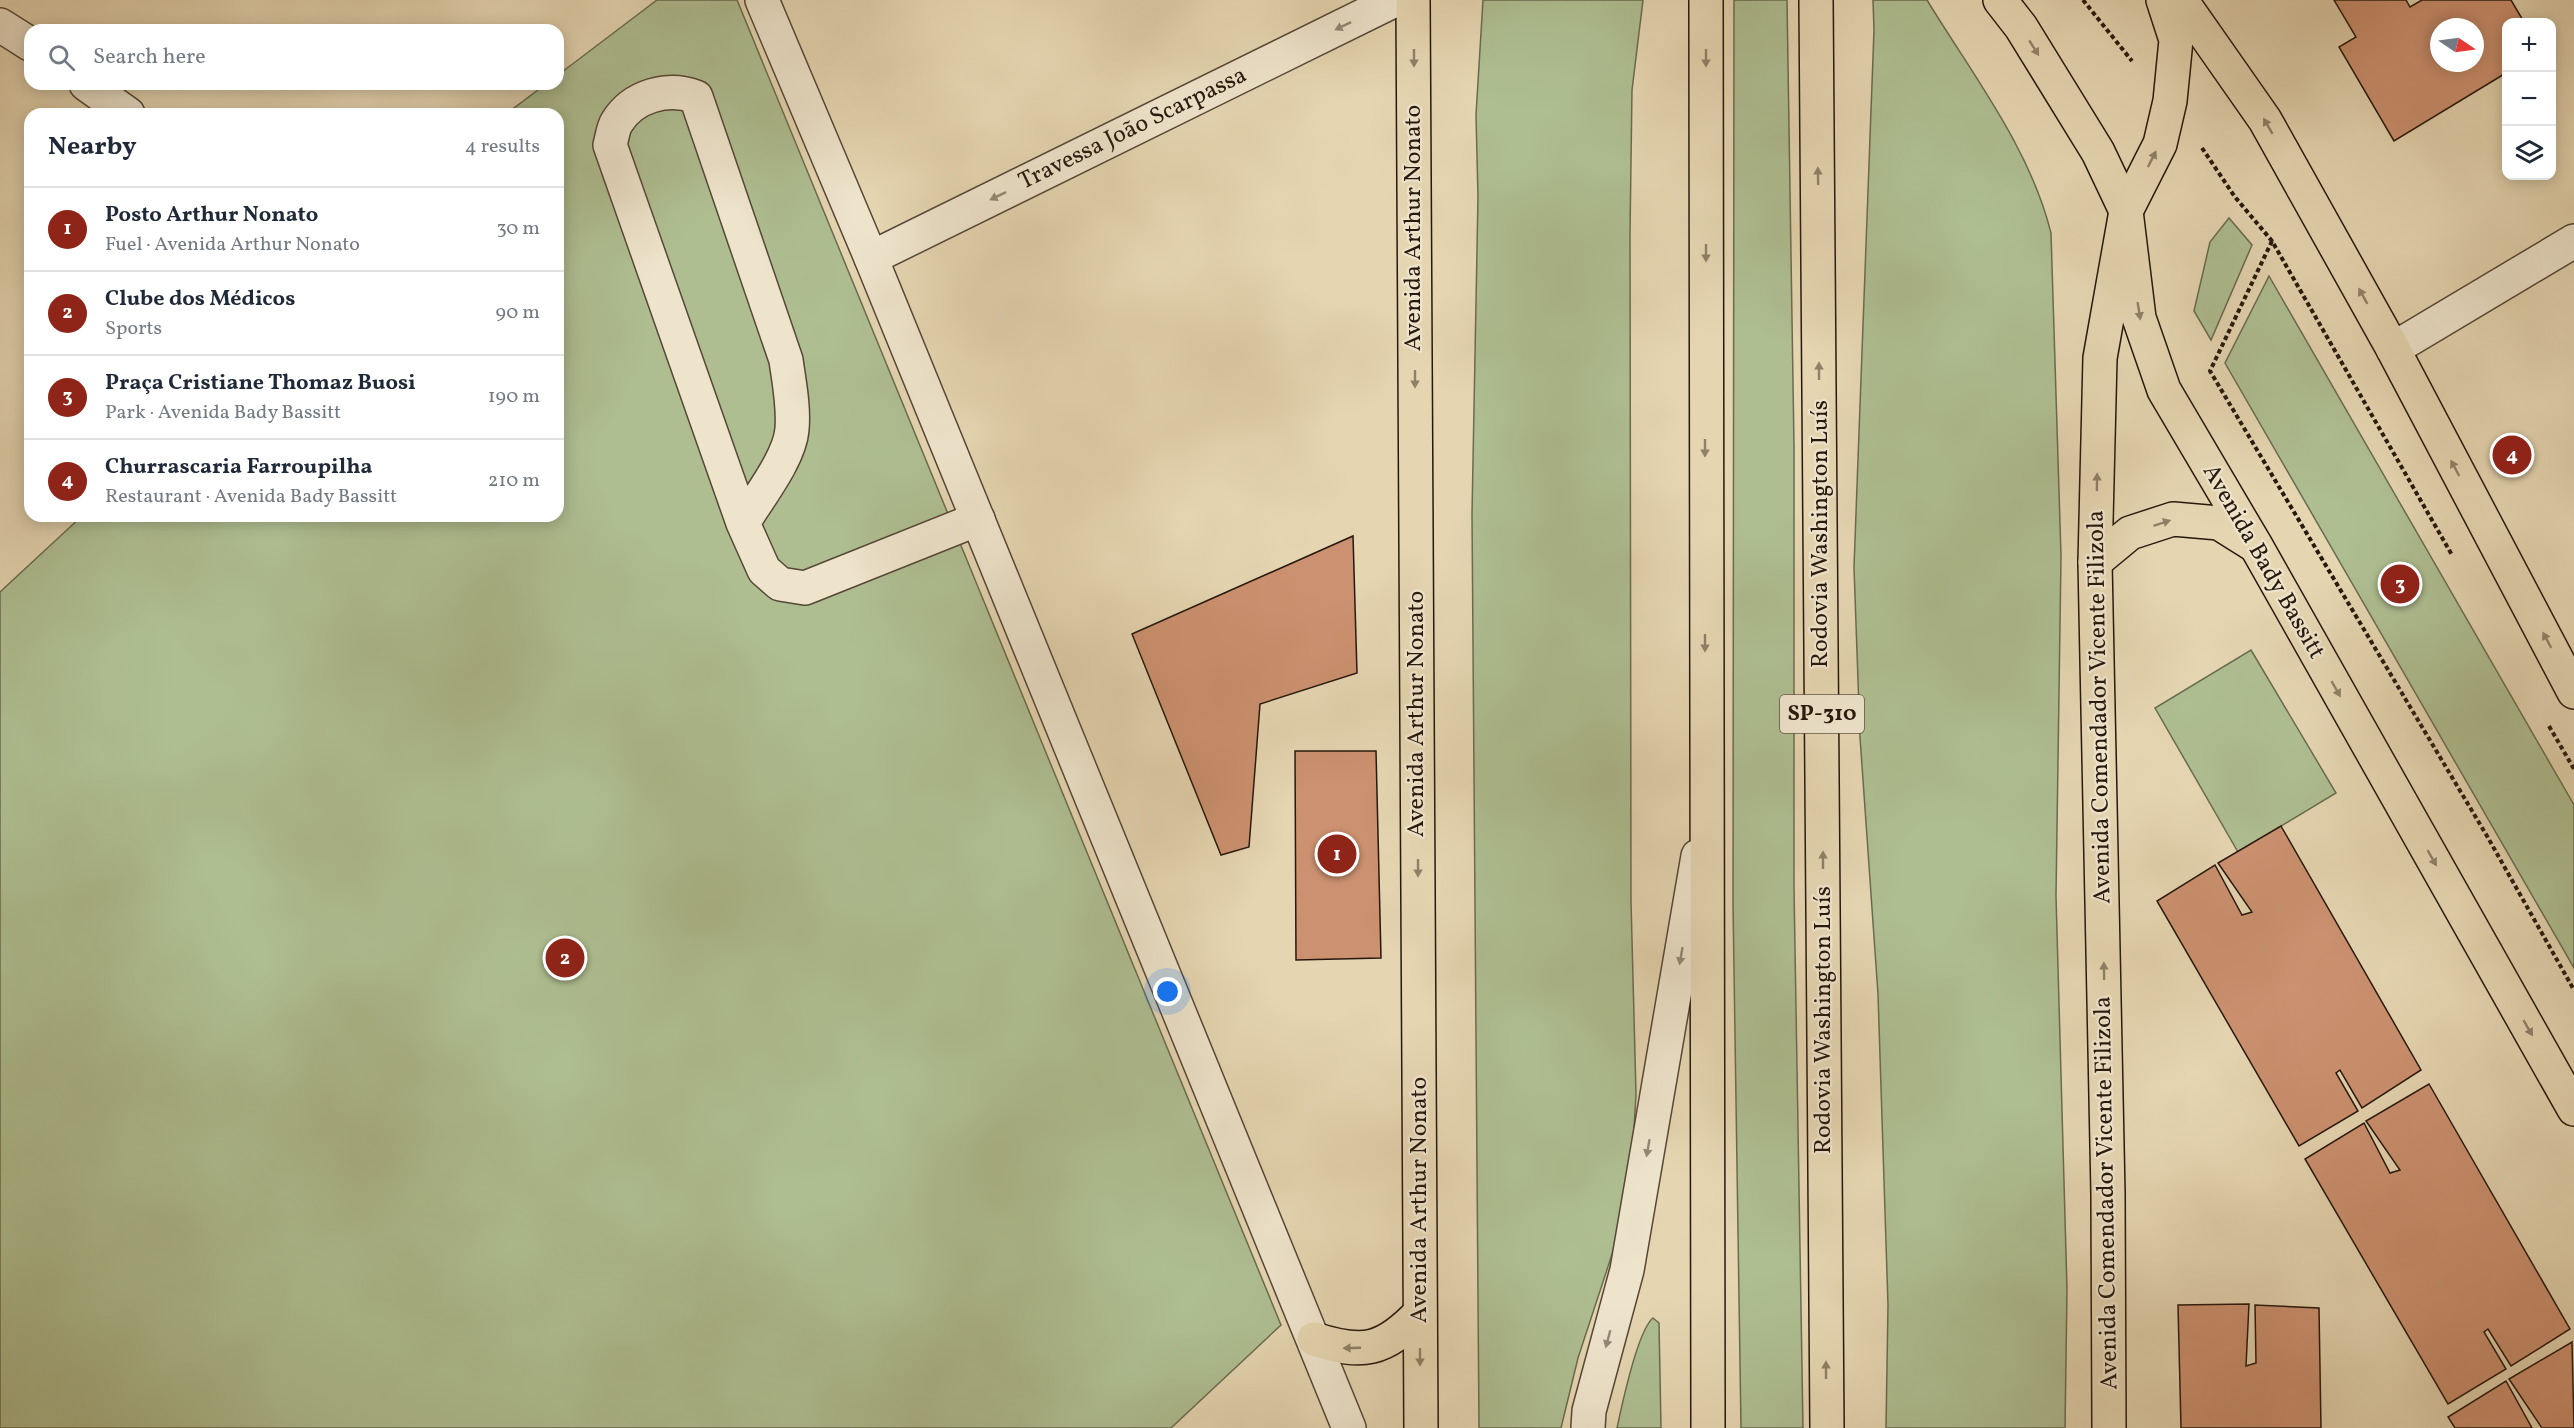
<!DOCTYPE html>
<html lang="en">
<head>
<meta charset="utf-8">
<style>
	body { margin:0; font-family:Vollkorn,serif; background:#f2f2f3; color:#1f2937 }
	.controls { position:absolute; right:18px; top:18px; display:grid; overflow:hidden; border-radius:12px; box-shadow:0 3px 15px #0003 }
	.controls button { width:54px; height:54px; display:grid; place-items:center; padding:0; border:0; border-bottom:2px solid #e0e1e3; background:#fff; color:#1f2937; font:30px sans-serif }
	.compass { position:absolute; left:2430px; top:18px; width:54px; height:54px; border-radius:50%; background:#fff; box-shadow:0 3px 15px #0003; rotate:103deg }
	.you { position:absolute; left:1168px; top:992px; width:21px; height:21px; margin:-15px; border:4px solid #fff; border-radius:50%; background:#1a73e8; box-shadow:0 0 0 9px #1a73e833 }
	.badge { display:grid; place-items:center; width:39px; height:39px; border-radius:50%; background:#8f2418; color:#fff; font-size:20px; font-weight:700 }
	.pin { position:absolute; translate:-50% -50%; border:3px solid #fff; box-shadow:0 2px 6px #0006 }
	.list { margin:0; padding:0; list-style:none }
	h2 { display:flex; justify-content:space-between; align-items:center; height:78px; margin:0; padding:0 24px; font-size:26px }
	h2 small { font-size:20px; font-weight:400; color:#747a83 }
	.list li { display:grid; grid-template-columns:39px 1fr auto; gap:18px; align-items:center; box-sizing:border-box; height:84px; padding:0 24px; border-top:2px solid #e0e1e3 }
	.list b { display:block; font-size:22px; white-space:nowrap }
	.list p { margin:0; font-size:20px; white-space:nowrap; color:#747a83 }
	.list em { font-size:20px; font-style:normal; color:#747a83 }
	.icon { flex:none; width:33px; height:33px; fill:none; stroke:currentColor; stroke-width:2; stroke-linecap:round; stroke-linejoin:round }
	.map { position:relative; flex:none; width:2574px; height:1428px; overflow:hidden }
	.search { position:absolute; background:#fff; box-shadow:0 3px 15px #0003; left:24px; top:24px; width:540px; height:66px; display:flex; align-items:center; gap:15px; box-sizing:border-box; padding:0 21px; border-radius:18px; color:#747a83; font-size:22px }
	.panel { position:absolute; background:#fff; box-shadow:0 3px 15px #0003; left:24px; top:108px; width:540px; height:414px; border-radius:18px }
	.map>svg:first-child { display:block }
	.green { fill:#aebe91; stroke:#6a6b4f; stroke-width:1.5 }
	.building { fill:#cc9170; stroke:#27180d; stroke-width:1.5; fill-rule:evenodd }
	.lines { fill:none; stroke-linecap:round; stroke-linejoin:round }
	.minor-casing { stroke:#564736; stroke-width:36 }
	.major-casing { stroke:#27180d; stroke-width:36 }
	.highway-casing { stroke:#27180d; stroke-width:36 }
	.path { stroke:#27180d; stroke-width:4; stroke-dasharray:4.5 3; stroke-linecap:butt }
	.minor { stroke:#eee4cc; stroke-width:33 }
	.major { stroke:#e5d5b1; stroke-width:33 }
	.highway { stroke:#e5d5b1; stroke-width:33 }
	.oneway { fill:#948876 }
	.oneway2 { fill:#908067 }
	.labels { text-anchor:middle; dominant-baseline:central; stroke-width:4.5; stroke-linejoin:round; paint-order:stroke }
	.shield { fill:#eee4cc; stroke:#635546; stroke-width:1.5 }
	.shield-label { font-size:22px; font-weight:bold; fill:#27180d }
	.street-label { font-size:24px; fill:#27180d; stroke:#eee4cc }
</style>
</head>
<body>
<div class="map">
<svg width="2574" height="1428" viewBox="0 0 2574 1428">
	<rect width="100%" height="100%" fill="#e5d5b1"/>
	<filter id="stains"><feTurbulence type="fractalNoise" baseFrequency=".00333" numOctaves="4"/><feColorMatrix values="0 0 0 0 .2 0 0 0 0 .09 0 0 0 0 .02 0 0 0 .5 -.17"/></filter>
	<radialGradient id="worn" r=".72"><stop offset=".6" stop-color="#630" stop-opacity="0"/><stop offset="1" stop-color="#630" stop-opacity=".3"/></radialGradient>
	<g class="green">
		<polygon points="657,0 737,0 1281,1325 1171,1428 0,1428 0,592 82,516 558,516 558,114 506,114 546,84 558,84 558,75"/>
		<polygon points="1483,0 1643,0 1632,90 1630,233 1631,901 1636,1094 1632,1162 1619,1233 1578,1358 1561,1428 1479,1428 1472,514 1478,197 1476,115"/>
		<polygon points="1734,0 1787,0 1794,446 1794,888 1803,1428 1741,1428 1733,904"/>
		<path d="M1873,0H1927C1972,74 2030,148 2051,233L2061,556L2056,896L2067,1289L2065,1428H1886L1888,1305L1878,994L1860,737L1854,567L1874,30Z"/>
		<polygon points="2229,218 2252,245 2211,340 2194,311 2210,242"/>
		<polygon points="2269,276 2574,805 2574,968 2225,363"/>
		<polygon points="2251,650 2336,793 2238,852 2155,708"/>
		<path d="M1653,1318L1659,1323L1661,1428H1617C1622,1405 1637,1331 1653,1318Z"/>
	</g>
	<g class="building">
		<path d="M2334,0H2406L2410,7L2422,0H2511L2524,22H2506V73L2394,141L2339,47L2356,37ZM2439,27H2475V63H2439Z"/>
		<polygon points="1353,536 1357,673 1260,704 1249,847 1221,855 1132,634"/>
		<polygon points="1295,751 1376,751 1381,958 1296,960"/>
		<polygon points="2281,826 2421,1070 2362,1108 2340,1070 2336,1073 2358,1111 2299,1146 2157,901 2215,865 2242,915 2252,912 2218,863"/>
		<polygon points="2429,1084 2570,1329 2511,1366 2488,1329 2484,1332 2506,1369 2448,1404 2305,1159 2364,1123 2390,1173 2400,1170 2366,1121"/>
		<polygon points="2249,1304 2246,1366 2256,1363 2255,1305 2319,1308 2321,1428 2181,1428 2178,1305"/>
		<polygon points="2572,1342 2574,1428 2542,1428 2509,1379"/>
		<polygon points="2506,1381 2532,1428 2455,1428 2448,1417"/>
	</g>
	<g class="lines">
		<g class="minor-casing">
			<g id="minor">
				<polyline points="762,0 871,258 1349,1428"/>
				<polyline points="0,25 30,44"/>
				<polyline points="86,84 128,114"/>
				<polyline points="871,258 1395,0"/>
				<polyline points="2393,349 2574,241"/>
				<path d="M743,523C758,498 790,458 792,429C794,406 789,382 786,360L696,97C668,86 633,96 617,122C613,128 612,138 610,145L743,523L764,570L780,584L805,588L978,519"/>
				<polyline points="1588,1428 1589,1411 1627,1270 1698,856"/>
			</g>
		</g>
		<g class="major-casing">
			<g id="major">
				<polyline points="1413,0 1421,1428"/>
				<polyline points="2000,0 2021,27 2098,152 2126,211 2139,318 2164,390 2256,546 2574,1109"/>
				<polyline points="2181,0 2265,120 2393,349 2574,692"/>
				<polyline points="2095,562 2130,533 2173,519 2219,523 2254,545"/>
				<path d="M1314,1339C1363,1355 1384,1351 1420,1313"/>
				<polyline points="2109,1428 2108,1194 2095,562 2100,358 2126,211 2160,144 2170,101 2176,40 2163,0"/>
			</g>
		</g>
		<g class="highway-casing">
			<g id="highway">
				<polyline points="1706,0 1708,1428"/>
				<polyline points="1816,0 1827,1428"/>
			</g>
		</g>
		<g class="path">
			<polyline points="2083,0 2132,61"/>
			<polyline points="2202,148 2235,197 2272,241 2452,555"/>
			<polyline points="2272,241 2210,371 2487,836 2574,990"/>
			<polyline points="2549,726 2574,769"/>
		</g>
		<use href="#minor" class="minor"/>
		<use href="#major" class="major"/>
		<use href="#highway" class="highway"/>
	</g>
	<defs><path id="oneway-solid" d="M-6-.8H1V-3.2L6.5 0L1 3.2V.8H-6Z" transform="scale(1.5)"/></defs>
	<g class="oneway">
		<use href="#oneway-solid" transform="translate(1343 26) rotate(154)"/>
		<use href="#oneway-solid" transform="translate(998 196) rotate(154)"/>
		<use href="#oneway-solid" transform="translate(1681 956) rotate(100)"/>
		<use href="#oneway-solid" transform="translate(1648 1148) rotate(100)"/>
		<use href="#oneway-solid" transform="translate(1608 1339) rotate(105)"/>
	</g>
	<g class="oneway2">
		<use href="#oneway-solid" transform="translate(2034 48) rotate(58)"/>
		<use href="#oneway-solid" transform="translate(1414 58) rotate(90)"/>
		<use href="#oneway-solid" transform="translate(1706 58) rotate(90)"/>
		<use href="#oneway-solid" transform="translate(2268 126) rotate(-120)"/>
		<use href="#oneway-solid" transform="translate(2152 159) rotate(-63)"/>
		<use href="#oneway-solid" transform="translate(1818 176) rotate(-91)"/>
		<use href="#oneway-solid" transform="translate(1706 253) rotate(90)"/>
		<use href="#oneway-solid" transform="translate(2363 296) rotate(-119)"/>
		<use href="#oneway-solid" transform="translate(2139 311) rotate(81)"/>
		<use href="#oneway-solid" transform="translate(1819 371) rotate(-90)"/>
		<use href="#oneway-solid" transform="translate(1415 379) rotate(90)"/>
		<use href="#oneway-solid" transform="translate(1705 448) rotate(90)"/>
		<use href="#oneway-solid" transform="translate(2455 468) rotate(-118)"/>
		<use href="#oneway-solid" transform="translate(2097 482) rotate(-89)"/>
		<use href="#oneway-solid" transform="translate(2162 523) rotate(-18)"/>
		<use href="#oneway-solid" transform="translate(2547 640) rotate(-118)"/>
		<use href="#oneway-solid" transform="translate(1705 643) rotate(90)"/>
		<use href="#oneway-solid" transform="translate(2336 689) rotate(60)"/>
		<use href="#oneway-solid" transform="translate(2432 858) rotate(60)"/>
		<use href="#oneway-solid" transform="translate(1823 860) rotate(-90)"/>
		<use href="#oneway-solid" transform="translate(1418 868) rotate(90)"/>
		<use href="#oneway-solid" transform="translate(2104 971) rotate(-91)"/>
		<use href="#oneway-solid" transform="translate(2528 1028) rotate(60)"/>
		<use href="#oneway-solid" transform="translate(1352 1348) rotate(178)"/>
		<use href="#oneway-solid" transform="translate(1420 1357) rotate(90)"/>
		<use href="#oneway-solid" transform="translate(1826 1370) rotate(-90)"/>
	</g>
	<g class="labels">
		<rect class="shield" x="1780" y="695" width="84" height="38" rx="4.5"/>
		<g class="shield-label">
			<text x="1822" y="714">SP-310</text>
		</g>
		<g class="street-label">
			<text transform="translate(1133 129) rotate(-26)">Travessa João Scarpassa</text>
			<text transform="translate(1414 228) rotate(-90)">Avenida Arthur Nonato</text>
			<text transform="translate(1821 534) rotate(-90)">Rodovia Washington Luís</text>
			<text transform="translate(2263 562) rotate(60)">Avenida Bady Bassitt</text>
			<text transform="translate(2100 707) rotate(-91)">Avenida Comendador Vicente Filizola</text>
			<text transform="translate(1417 714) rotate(-90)">Avenida Arthur Nonato</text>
			<text transform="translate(1824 1020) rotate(-90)">Rodovia Washington Luís</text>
			<text transform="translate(2107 1193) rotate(-91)">Avenida Comendador Vicente Filizola</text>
			<text transform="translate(1420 1200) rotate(-90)">Avenida Arthur Nonato</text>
		</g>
	</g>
	<rect width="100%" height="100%" filter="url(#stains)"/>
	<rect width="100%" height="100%" fill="url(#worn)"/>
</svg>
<div class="controls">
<button>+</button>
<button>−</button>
<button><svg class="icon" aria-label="layers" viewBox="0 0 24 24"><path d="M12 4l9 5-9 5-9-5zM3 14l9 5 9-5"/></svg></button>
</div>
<svg class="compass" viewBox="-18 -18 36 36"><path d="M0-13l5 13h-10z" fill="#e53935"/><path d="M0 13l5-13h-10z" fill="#747a83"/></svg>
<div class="you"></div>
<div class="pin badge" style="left:1337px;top:854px">1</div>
<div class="pin badge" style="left:565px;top:958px">2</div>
<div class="pin badge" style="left:2400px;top:584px">3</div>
<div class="pin badge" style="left:2512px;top:455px">4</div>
<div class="search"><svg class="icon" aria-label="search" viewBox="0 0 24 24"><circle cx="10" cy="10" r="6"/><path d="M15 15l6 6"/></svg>Search here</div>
<section class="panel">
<h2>Nearby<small>4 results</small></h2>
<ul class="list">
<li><span class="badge">1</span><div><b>Posto Arthur Nonato</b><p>Fuel · Avenida Arthur Nonato</p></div><em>30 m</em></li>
<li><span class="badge">2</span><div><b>Clube dos Médicos</b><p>Sports</p></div><em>90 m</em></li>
<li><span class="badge">3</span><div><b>Praça Cristiane Thomaz Buosi</b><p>Park · Avenida Bady Bassitt</p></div><em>190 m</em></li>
<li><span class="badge">4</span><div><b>Churrascaria Farroupilha</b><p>Restaurant · Avenida Bady Bassitt</p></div><em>210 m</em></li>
</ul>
</section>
</div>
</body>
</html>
